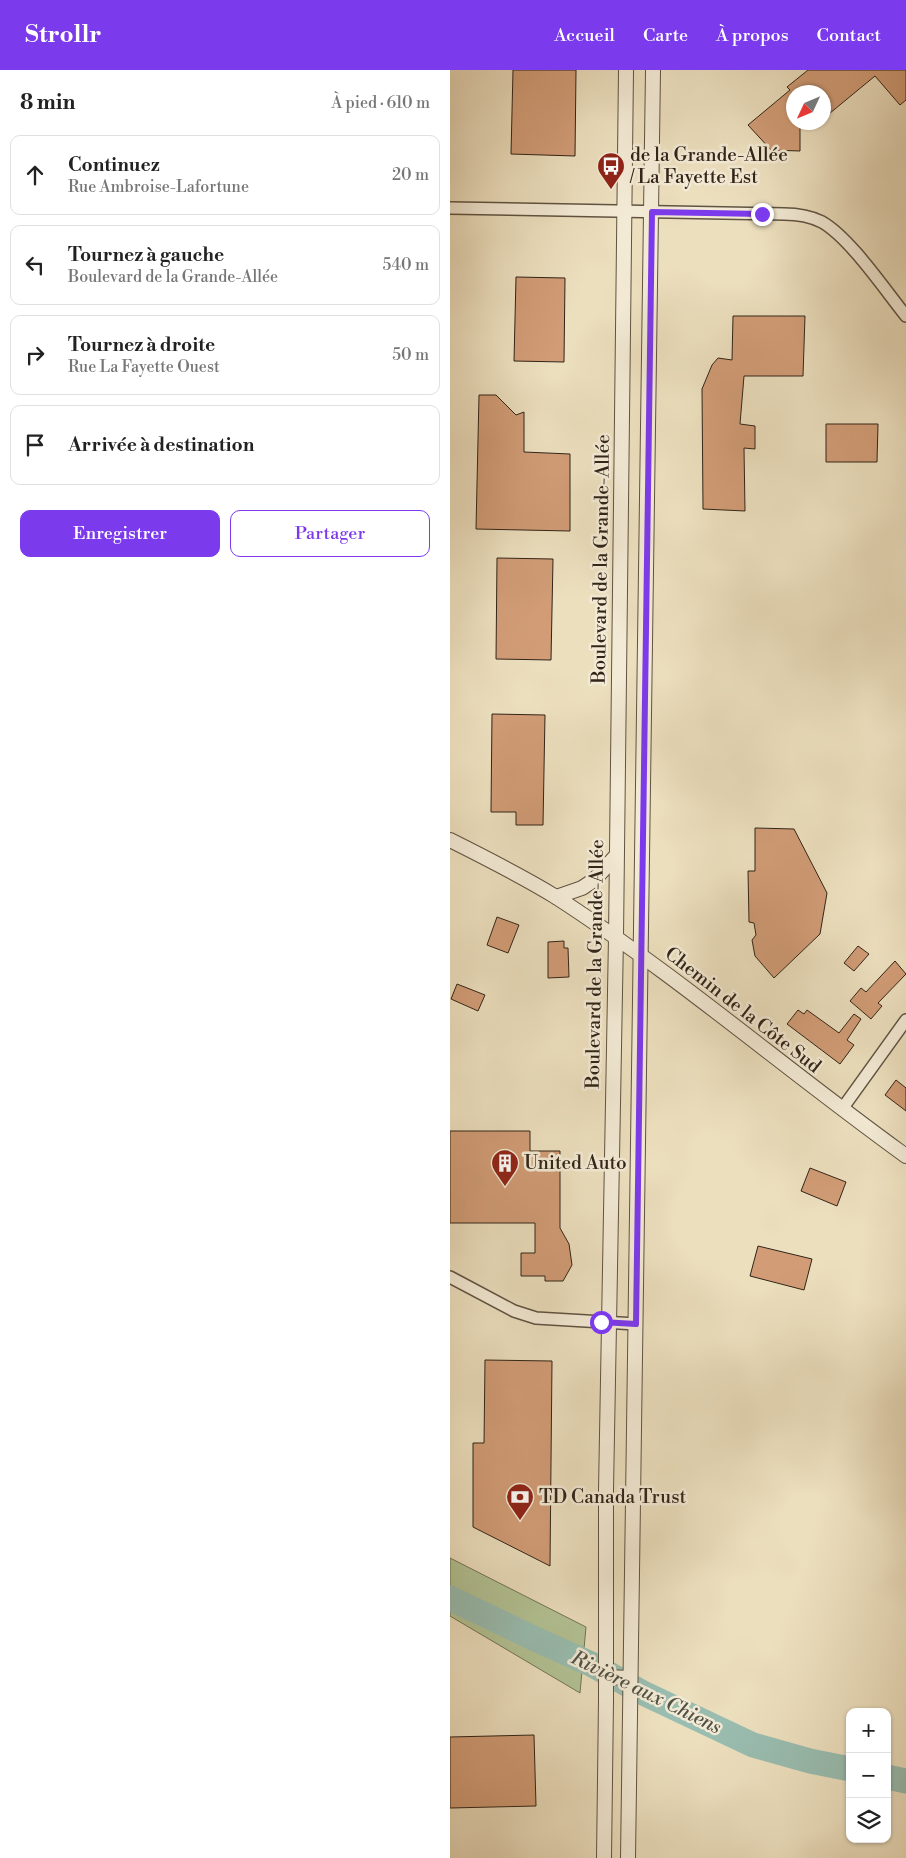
<!DOCTYPE html>
<html lang="fr">
<head>
<meta charset="utf-8">
<style>
	body { margin:0; font-family:"Libre Bodoni",serif; background:#f2f2f2; color:#222 }
	.controls { position:absolute; right:15px; bottom:15px; display:grid; overflow:hidden; border-radius:10px; box-shadow:0 1px 4px #0004 }
	.controls button { width:45px; height:45px; display:grid; place-items:center; padding:0; border:0; border-bottom:1px solid #e0e0e0; background:#fff; color:#222; font:25px sans-serif }
	.compass { position:absolute; left:336px; top:15px; width:45px; height:45px; border-radius:50%; background:#fff; box-shadow:0 1px 4px #0004; rotate:226deg }
	.stop { position:absolute; width:15px; height:15px; margin:-11px; border:4px solid #7c3aed; border-radius:50%; background:#fff }
	.stop.end { background:#7c3aed; border-color:#fff; box-shadow:0 1px 5px #0008 }
	.list { margin:0; padding:0; list-style:none }
	h2 { display:flex; justify-content:space-between; align-items:center; height:65px; margin:0; padding:0 20px; font-size:21px }
	h2 small { font-size:16px; font-weight:400; color:#767676 }
	.list li { display:grid; grid-template-columns:32px 1fr auto; gap:15px; align-items:center; box-sizing:border-box; height:80px; margin:0 10px 10px; padding:0 10px; border:1px solid #e0e0e0; border-radius:10px }
	.list b { display:block; font-size:19px; white-space:nowrap }
	.list p { margin:0; font-size:16px; white-space:nowrap; color:#767676 }
	.list em { font-size:16px; font-style:normal; color:#767676 }
	.actions { display:flex; gap:10px; padding:15px 20px }
	.actions a { flex:1; padding:11px 0; border:1px solid #7c3aed; border-radius:10px; text-align:center; font-size:18px; color:#7c3aed }
	.actions .main { background:#7c3aed; color:#fff }
	.icon { flex:none; width:28px; height:28px; fill:none; stroke:currentColor; stroke-width:2; stroke-linecap:round; stroke-linejoin:round }
	.map { position:relative; flex:none; width:456px; height:1788px; overflow:hidden }
	header { display:flex; align-items:center; gap:30px; box-sizing:border-box; height:70px; padding:0 25px; background:#7c3aed; color:#fff }
	header strong { font-size:24px }
	nav { display:flex; gap:28px; margin-inline-start:auto; font-size:18px }
	main { display:flex }
	aside { flex:1; background:#fff }
	.map>svg:first-child { display:block }
	.green { fill:#b3c395; stroke:#727456 }
	.lines { fill:none; stroke-linecap:round; stroke-linejoin:round }
	.river { stroke:#99bdb0; stroke-width:25 }
	.building { fill:#d19c76; stroke:#312418 }
	.minor-casing { stroke:#605342; stroke-width:14 }
	.tertiary-casing { stroke:#605342; stroke-width:16 }
	.minor { stroke:#f3ead5; stroke-width:11 }
	.tertiary { stroke:#f3ead5; stroke-width:14 }
	.route { stroke:#7c3aed; stroke-width:6 }
	.labels { text-anchor:middle; dominant-baseline:central; stroke-width:5; stroke-linejoin:round; paint-order:stroke }
	.poi-label { font-size:19px; fill:#312418; stroke:#f3ead5; text-anchor:start }
	.street-label { font-size:19px; fill:#312418; stroke:#f3ead5 }
	.water-label { font-size:20px; font-style:italic; fill:#505246; stroke:#f3ead5 }
</style>
</head>
<body>
<header>
<strong>Strollr</strong>
<nav><a>Accueil</a><a>Carte</a><a>À propos</a><a>Contact</a></nav>
</header>
<main>
<aside>
<h2>8 min<small>À pied · 610 m</small></h2>
<ul class="list">
<li><svg class="icon" aria-label="ahead" viewBox="0 0 24 24"><path d="M12 20V5M6 11l6-6 6 6"/></svg><div><b>Continuez</b><p>Rue Ambroise-Lafortune</p></div><em>20 m</em></li>
<li><svg class="icon" aria-label="left" viewBox="0 0 24 24"><path d="M17 20v-9H6M10 6l-5 5 5 5"/></svg><div><b>Tournez à gauche</b><p>Boulevard de la Grande-Allée</p></div><em>540 m</em></li>
<li><svg class="icon" aria-label="right" viewBox="0 0 24 24"><path d="M7 20v-9h11M14 6l5 5-5 5"/></svg><div><b>Tournez à droite</b><p>Rue La Fayette Ouest</p></div><em>50 m</em></li>
<li><svg class="icon" aria-label="arrive" viewBox="0 0 24 24"><path d="M6 21V4h12l-3 4 3 4H6"/></svg><div><b>Arrivée à destination</b></div></li>
</ul>
<div class="actions"><a class="main">Enregistrer</a><a>Partager</a></div>
</aside>
<div class="map">
<svg width="456" height="1788" viewBox="0 0 456 1788">
	<rect width="100%" height="100%" fill="#ecdfbe"/>
	<filter id="stains"><feTurbulence type="fractalNoise" baseFrequency=".004" numOctaves="4"/><feColorMatrix values="0 0 0 0 .2 0 0 0 0 .09 0 0 0 0 .02 0 0 0 .5 -.17"/></filter>
	<radialGradient id="worn" r=".72"><stop offset=".6" stop-color="#630" stop-opacity="0"/><stop offset="1" stop-color="#630" stop-opacity=".3"/></radialGradient>
	<polygon class="green" points="0,1488 136,1557 130,1623 0,1546"/>
	<g class="lines">
		<g class="river">
			<polyline points="0,1528 85,1569 141,1594 191,1622 303,1675 360,1691 400,1699"/>
			<polyline points="437,1707 456,1711"/>
		</g>
	</g>
	<g class="building">
		<polygon points="63,0 126,0 125,86 61,84"/>
		<polygon points="358,0 456,0 456,30 450,35 425,6 374,48 374,22 344,22 344,52 350,52 350,81 321,80 298,55 340,20 337,17"/>
		<polygon points="66,207 115,208 114,292 64,291"/>
		<polygon points="283,246 355,246 353,306 294,306 290,354 305,356 305,379 294,378 295,441 253,439 252,319 262,295 268,288 282,290"/>
		<polygon points="29,325 46,325 66,345 74,342 74,382 120,384 120,461 26,459"/>
		<polygon points="376,354 428,354 427,392 376,392"/>
		<polygon points="47,488 103,489 101,590 46,589"/>
		<polygon points="42,644 95,645 93,755 66,755 66,742 41,742"/>
		<polygon points="305,758 344,759 377,823 370,864 324,908 305,886 302,870 306,865 304,853 299,852 298,801 305,801"/>
		<polygon points="47,847 69,855 58,883 37,875"/>
		<polygon points="114,871 114,878 118,878 119,907 98,908 98,872"/>
		<polygon points="408,876 419,884 404,901 394,893"/>
		<polygon points="445,891 456,904 428,933 432,936 421,949 400,931 411,918 416,922"/>
		<polygon points="7,914 35,925 28,941 1,929"/>
		<polygon points="348,940 354,944 357,940 389,963 404,944 411,949 397,970 404,975 390,994 337,954"/>
		<polygon points="446,1010 456,1018 456,1041 435,1025"/>
		<polygon points="0,1061 80,1061 80,1081 110,1081 110,1158 119,1174 122,1195 113,1211 95,1211 95,1206 71,1206 71,1183 85,1183 85,1153 0,1153"/>
		<polygon points="360,1098 396,1112 387,1136 351,1121"/>
		<polygon points="308,1176 362,1189 354,1220 300,1206"/>
		<polygon points="35,1290 102,1291 100,1496 23,1457 23,1373 34,1373"/>
		<polygon points="84,1665 86,1736 0,1738 0,1667"/>
	</g>
	<g class="lines">
		<g class="minor-casing">
			<g id="minor">
				<path d="M0,138L334,144C347,144 360,146 372,152C400,168 435,220 456,246"/>
				<polyline points="392,1039 456,950"/>
				<polyline points="0,1207 64,1241 86,1248 186,1254"/>
			</g>
		</g>
		<g class="tertiary-casing">
			<g id="tertiary">
				<path d="M0,770C36,788 72,806 106,827C228,906 338,1001 456,1086"/>
				<polyline points="106,827 132,818 144,810 166,786"/>
				<polyline points="156,1607 180,1608"/>
				<polyline points="154,1788 156,1631 156,1420 166,867 176,0"/>
				<polyline points="178,1788 203,0"/>
			</g>
		</g>
		<use href="#minor" class="minor"/>
		<use href="#tertiary" class="tertiary"/>
	</g>
	<g class="lines">
		<polyline class="route" points="151,1252 186,1254 202,142 312,144"/>
	</g>
	<defs>
		<g id="bus-pin" transform="scale(1.4375)"><path d="M0 17L-7.5 6A9.5 9.5 0 1 1 7.5 6Z" fill="#8f2418" stroke="#f3ead5"/><path d="M-5-6H5V4H4V6H2V4H-2V6H-4V4H-5ZM-3.5-4V0h7V-4ZM-3.5 1.2v1.5H-2V1.2ZM2 1.2v1.5H3.5V1.2Z" fill="#fff"/></g>
		<g id="building-pin" transform="scale(1.4375)"><path d="M0 17L-7.5 6A9.5 9.5 0 1 1 7.5 6Z" fill="#8f2418" stroke="#f3ead5"/><path d="M-4-6H4V6H1V3H-1V6H-4ZM-2.5-4.3h1.7v1.8h-1.7ZM.8-4.3h1.7v1.8H.8ZM-2.5-1h1.7V.8h-1.7ZM.8-1h1.7V.8H.8Z" fill="#fff"/></g>
		<g id="bank-pin" transform="scale(1.4375)"><path d="M0 17L-7.5 6A9.5 9.5 0 1 1 7.5 6Z" fill="#8f2418" stroke="#f3ead5"/><path d="M-6-4H6V4H-6ZM0-2.3a2.3 2.3 0 1 0 0 4.6a2.3 2.3 0 1 0 0-4.6Z" fill="#fff"/></g>
	</defs>
	<g fill-rule="evenodd">
		<use href="#bus-pin" x="161" y="96"/>
		<use href="#building-pin" x="55" y="1093"/>
		<use href="#bank-pin" x="70" y="1427"/>
	</g>
	<g class="labels">
		<g class="poi-label">
			<text x="180" y="85">de la Grande-Allée<tspan x="180" dy="22">/ La Fayette Est</tspan></text>
			<text x="74" y="1093">United Auto</text>
			<text x="89" y="1427">TD Canada Trust</text>
		</g>
		<g class="street-label">
			<text transform="translate(151 489) rotate(-89)">Boulevard de la Grande-Allée</text>
			<text transform="translate(145 894) rotate(-89)">Boulevard de la Grande-Allée</text>
			<text transform="translate(293 940) rotate(38)">Chemin de la Côte Sud</text>
		</g>
		<g class="water-label">
			<text transform="translate(196 1623) rotate(26)">Rivière aux Chiens</text>
		</g>
	</g>
	<rect width="100%" height="100%" filter="url(#stains)"/>
	<rect width="100%" height="100%" fill="url(#worn)"/>
</svg>
<div class="controls">
<button>+</button>
<button>−</button>
<button><svg class="icon" aria-label="layers" viewBox="0 0 24 24"><path d="M12 4l9 5-9 5-9-5zM3 14l9 5 9-5"/></svg></button>
</div>
<svg class="compass" viewBox="-18 -18 36 36"><path d="M0-13l5 13h-10z" fill="#e53935"/><path d="M0 13l5-13h-10z" fill="#767676"/></svg>
<div class="stop" style="left:151px;top:1252px"></div>
<div class="stop end" style="left:312px;top:144px"></div>
</div>
</main>
</body>
</html>
